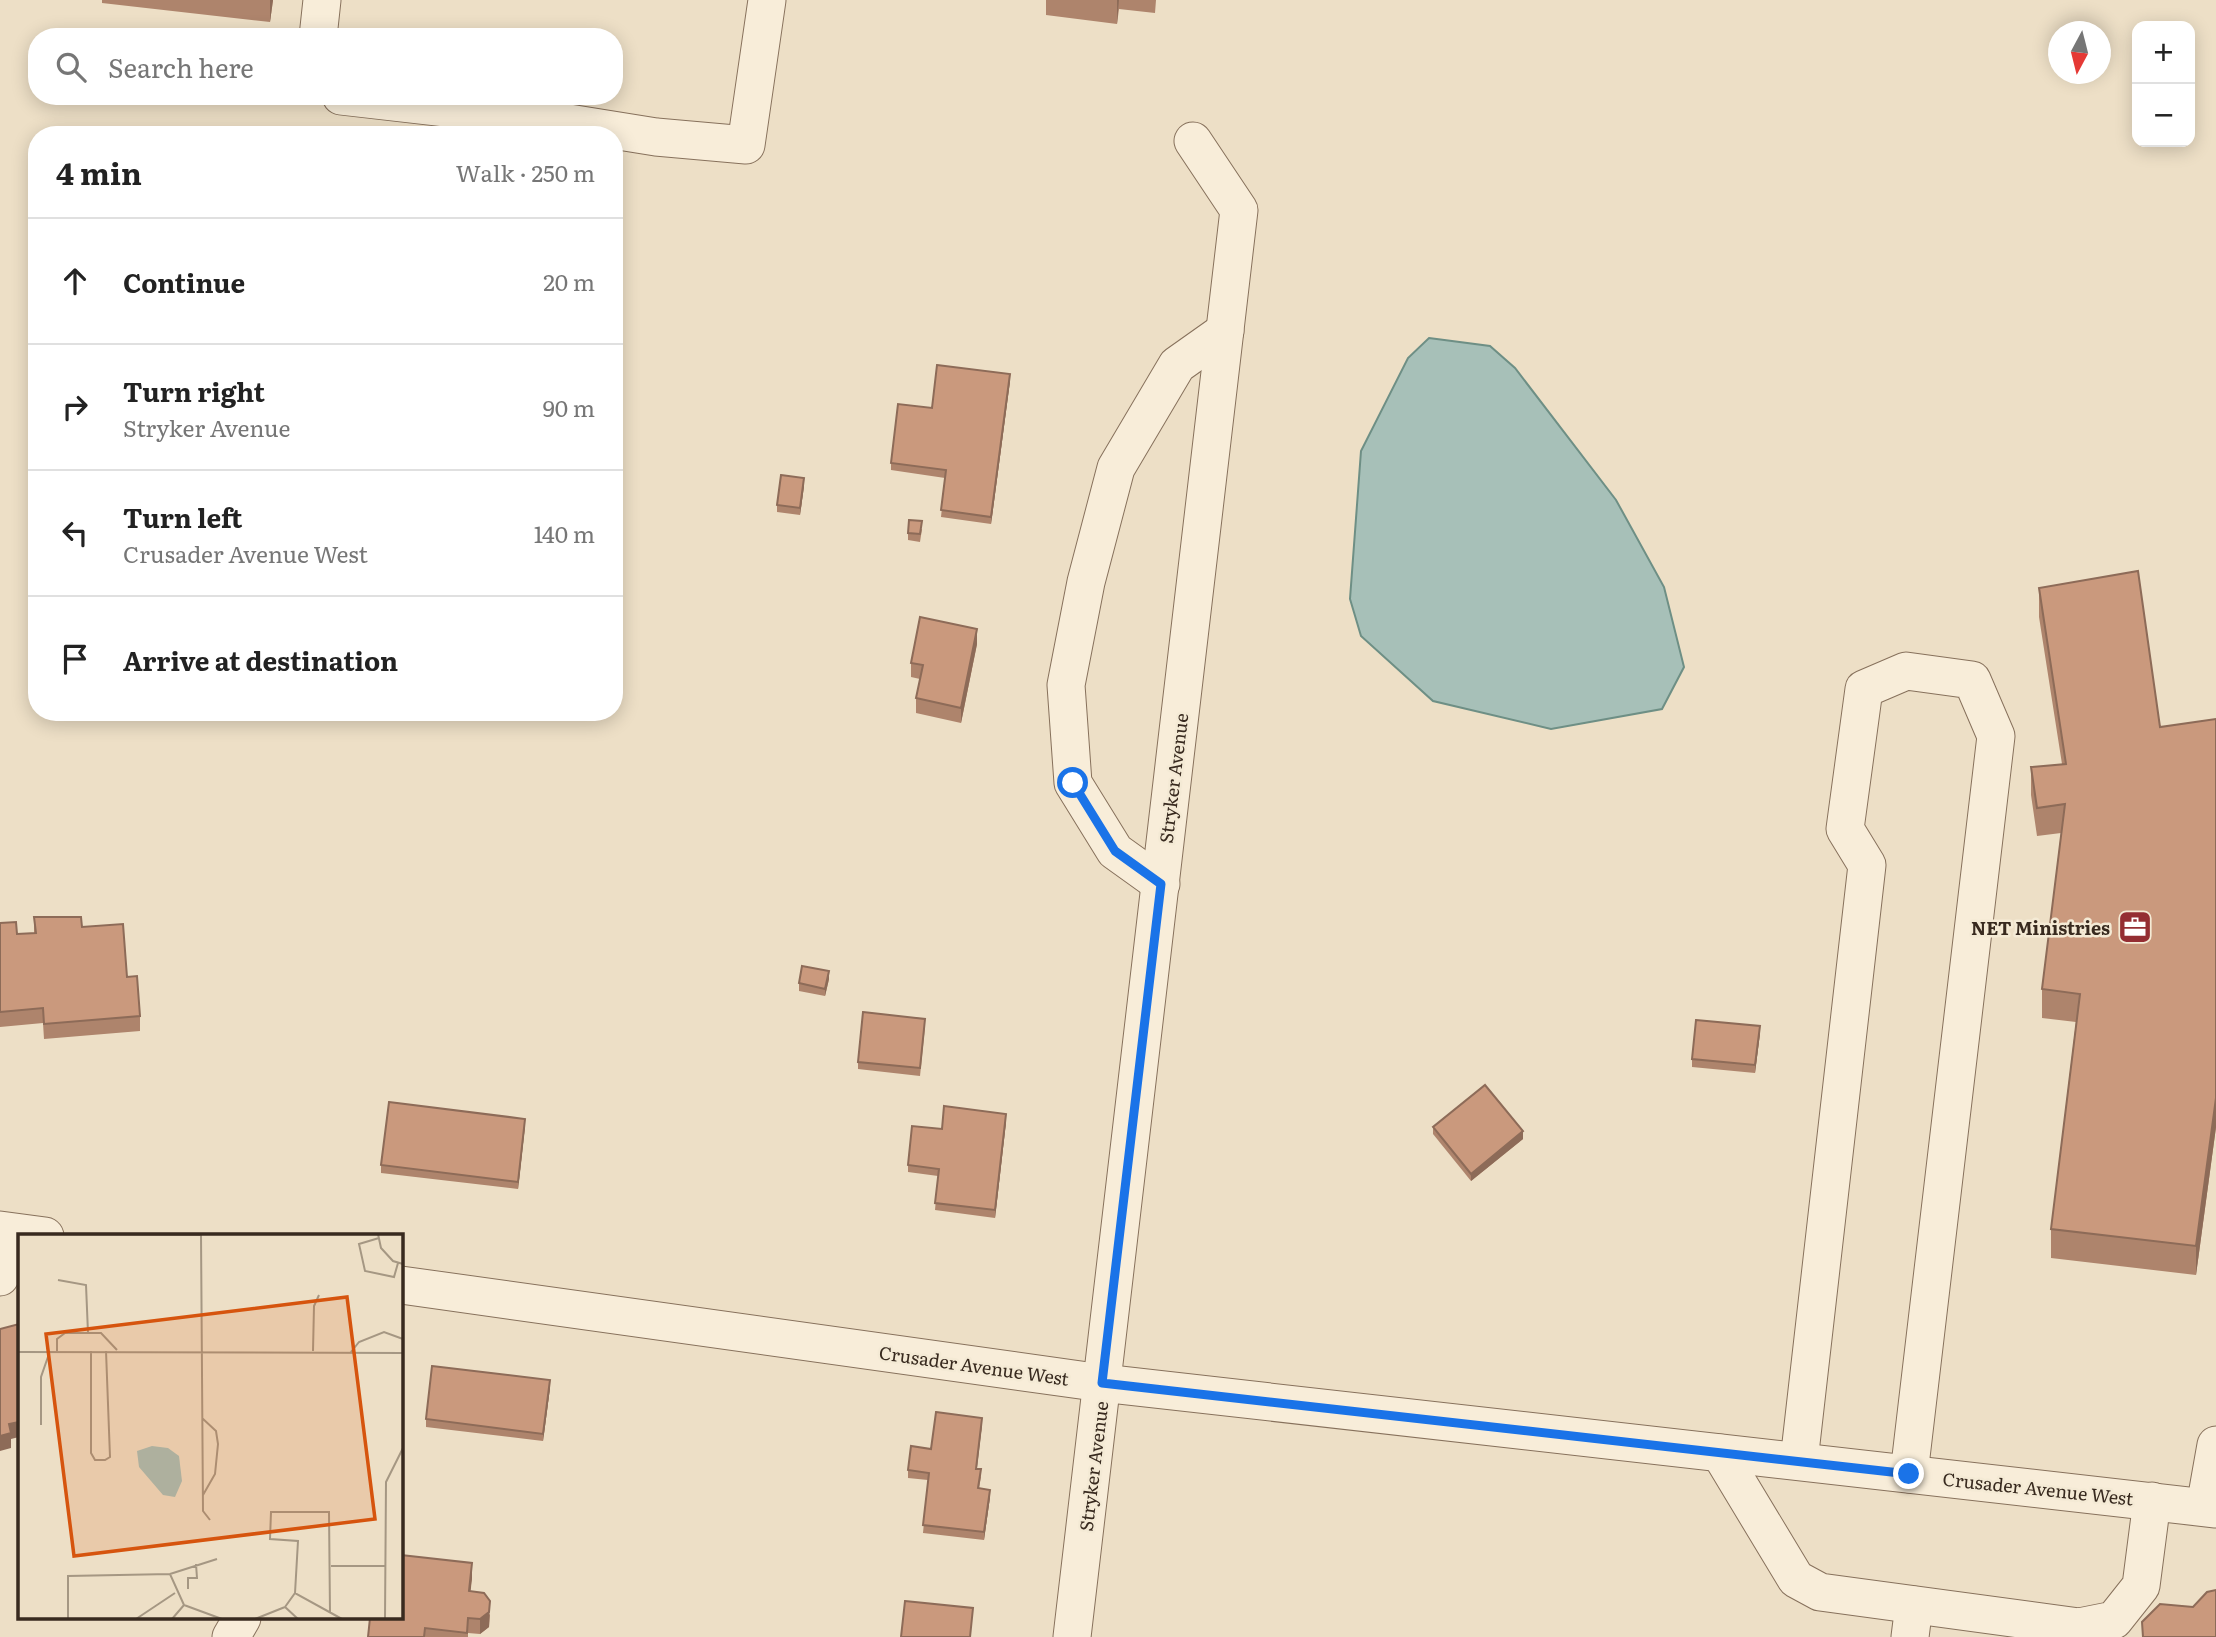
<!DOCTYPE html>
<html lang="en">
<head>
<meta charset="utf-8">
<style>
	body { margin:0; font-family:Literata,serif; background:#f2f2f2; color:#222 }
	.controls { position:absolute; right:21px; top:21px; display:grid; overflow:hidden; border-radius:14px; box-shadow:0 4px 18px #0003 }
	.controls button { width:63px; height:63px; display:grid; place-items:center; padding:0; border:0; border-bottom:2px solid #e0e0e0; background:#fff; color:#222; font:35px sans-serif }
	.compass { position:absolute; left:2048px; top:21px; width:63px; height:63px; border-radius:50%; background:#fff; box-shadow:0 4px 18px #0003; rotate:187deg }
	.stop { position:absolute; width:21px; height:21px; margin:-16px; border:5px solid #1a73e8; border-radius:50%; background:#fff }
	.stop.end { background:#1a73e8; border-color:#fff; box-shadow:0 2px 7px #0008 }
	.list { margin:0; padding:0; list-style:none }
	h2 { display:flex; justify-content:space-between; align-items:center; height:91px; margin:0; padding:0 28px; font-size:30px }
	h2 small { font-size:23px; font-weight:400; color:#767676 }
	.list li { display:grid; grid-template-columns:46px 1fr auto; gap:21px; align-items:center; box-sizing:border-box; height:126px; padding:0 28px; border-top:2px solid #e0e0e0 }
	.list b { display:block; font-size:26px; white-space:nowrap }
	.list p { margin:0; font-size:23px; white-space:nowrap; color:#767676 }
	.list em { font-size:23px; font-style:normal; color:#767676 }
	.icon { flex:none; width:38px; height:38px; fill:none; stroke:currentColor; stroke-width:2; stroke-linecap:round; stroke-linejoin:round }
	.map { position:relative; flex:none; width:2216px; height:1637px; overflow:hidden }
	.search { position:absolute; background:#fff; box-shadow:0 4px 18px #0003; left:28px; top:28px; width:595px; height:77px; display:flex; align-items:center; gap:18px; box-sizing:border-box; padding:0 24px; border-radius:28px; color:#767676; font-size:26px }
	.panel { position:absolute; background:#fff; box-shadow:0 4px 18px #0003; left:28px; top:126px; width:595px; height:595px; border-radius:28px }
	.map>svg:first-child { display:block }
	.water { fill:#a7c0b8; stroke:#6e8f85; stroke-width:2 }
	.lines { fill:none; stroke-linecap:round; stroke-linejoin:round }
	.minor-casing { stroke:#87715c; stroke-width:39 }
	.minor { stroke:#f8edd9; stroke-width:37 }
	.wall { fill:#ae846c }
	.shaded-wall { fill:#8d6b58 }
	.building { fill:#ca997d; stroke:#8d6b58; stroke-width:2 }
	.route { stroke:#1a73e8; stroke-width:9 }
	.labels { text-anchor:middle; dominant-baseline:central; stroke-width:5; stroke-linejoin:round; paint-order:stroke }
	.street-label { font-size:18px; fill:#382a1f; stroke:#f4ead5 }
	.poi-label { font-size:18px; font-weight:bold; fill:#382a1f; stroke:#f4ead5; text-anchor:end }
	.inset-road { fill:none; stroke:#a59783; stroke-width:2 }
	.view { fill:#d6540e; fill-opacity:0.15; stroke:#d6540e; stroke-width:3.5 }
	.inset-edge { fill:none; stroke:#382a1f; stroke-width:3.5 }
</style>
</head>
<body>
<div class="map">
<svg width="2216" height="1637" viewBox="0 0 2216 1637">
	<rect width="100%" height="100%" fill="#eddfc6"/>
	<polygon class="water" points="1429,338 1490,346 1515,368 1616,500 1664,587 1684,667 1662,709 1551,729 1433,701 1361,636 1350,599 1361,451 1408,358"/>
	<g class="lines">
		<g class="minor-casing">
			<g id="minor">
				<polyline points="318,37 322,0"/>
				<polyline points="341,96 550,120 656,137 746,145 767,0"/>
				<polyline points="1161,884 1115,851 1073,783 1066,685 1086,582 1116,468 1177,365 1225,331"/>
				<polyline points="0,1230 45,1236"/>
				<polyline points="0,1277 19,1237"/>
				<polyline points="401,1285 1102,1383 2216,1509"/>
				<polyline points="1720,1453 1796,1579 1820,1592 2079,1627 2114,1620 2141,1586 2152,1501"/>
				<polyline points="1799,1461 1867,865 1845,829 1864,689 1906,671 1972,680 1996,736 1909,1474"/>
				<polyline points="2205,1507 2216,1445"/>
				<polyline points="231,1637 242,1618"/>
				<polyline points="1072,1637 1239,210 1193,141"/>
				<polyline points="1910,1637 1914,1605"/>
			</g>
		</g>
		<use href="#minor" class="minor"/>
	</g>
	<g class="wall">
		<polygon points="102,0 273,0 270,22 102,3"/>
		<polygon points="1046,0 1156,0 1155,13 1119,9 1117,24 1046,15"/>
		<polygon points="1010,381 991,524 941,517 945,478 891,470 891,463 932,408"/>
		<polygon points="804,486 800,515 777,512 777,505"/>
		<polygon points="922,529 920,542 908,540 908,533"/>
		<polygon points="2039,588 2160,727 2216,719 2216,1127 2196,1275 2051,1258 2051,1229 2076,1022 2042,1018 2042,989 2061,833 2037,836 2031,795 2031,767 2062,764 2039,617"/>
		<polygon points="977,644 961,723 916,713 916,698 920,679 911,677 911,663"/>
		<polygon points="34,917 82,927 127,977 140,1016 140,1031 44,1039 43,1023 0,1027 0,923 17,934 34,933"/>
		<polygon points="829,979 825,996 799,991 799,983"/>
		<polygon points="925,1027 920,1076 858,1069 858,1062"/>
		<polygon points="1760,1033 1755,1073 1692,1067 1692,1059"/>
		<polygon points="1006,1122 995,1218 935,1210 938,1176 908,1172 908,1165 942,1129"/>
		<polygon points="525,1126 518,1189 381,1173 381,1165"/>
		<polygon points="1433,1127 1523,1139 1471,1181 1433,1134"/>
		<polygon points="550,1388 543,1441 426,1427 426,1419"/>
		<polygon points="982,1425 976,1469 981,1477 979,1488 990,1497 984,1540 923,1533 928,1480 908,1478 908,1470 931,1449"/>
		<polygon points="472,1578 470,1591 490,1615 489,1627 480,1634 468,1633 468,1637 368,1637"/>
	</g>
	<g class="shaded-wall">
		<polygon points="270,0 273,0 270,22"/>
		<polygon points="1117,0 1119,0 1117,24"/>
		<polygon points="1010,374 1010,381 991,524 991,517"/>
		<polygon points="804,478 804,486 800,515 800,508"/>
		<polygon points="977,629 977,644 961,723 961,708"/>
		<polygon points="829,971 829,979 825,996 825,989"/>
		<polygon points="1760,1026 1760,1033 1755,1073 1755,1065"/>
		<polygon points="2216,1098 2216,1127 2196,1275 2196,1246"/>
		<polygon points="1006,1114 1006,1122 995,1218 995,1210"/>
		<polygon points="525,1119 525,1126 518,1189 518,1182"/>
		<polygon points="1523,1131 1523,1139 1471,1181 1471,1174"/>
		<polygon points="550,1380 550,1388 543,1441 543,1434"/>
		<polygon points="982,1418 982,1425 976,1476 976,1469"/>
		<polygon points="19,1422 19,1437 11,1439 11,1448 0,1451 0,1436 9,1424"/>
		<polygon points="990,1490 990,1497 984,1540 984,1532"/>
		<polygon points="472,1563 472,1578 469,1606 469,1591"/>
		<polygon points="490,1601 489,1627 480,1634 480,1619"/>
	</g>
	<g class="building">
		<polygon points="937,365 1010,374 991,517 941,510 946,470 891,463 898,404 932,408"/>
		<polygon points="781,475 804,478 800,508 777,505"/>
		<polygon points="909,520 922,521 920,534 908,533"/>
		<polygon points="2138,571 2160,727 2216,719 2216,1098 2196,1246 2051,1229 2080,994 2042,989 2065,804 2037,808 2031,767 2066,764 2039,588"/>
		<polygon points="920,617 977,629 961,708 916,698 923,665 911,663"/>
		<polygon points="34,917 81,917 82,927 123,924 127,977 137,976 140,1016 44,1024 43,1008 0,1012 0,923 16,922 17,934 36,933"/>
		<polygon points="802,966 829,971 825,989 799,983"/>
		<polygon points="863,1012 925,1019 920,1068 858,1062"/>
		<polygon points="1696,1020 1760,1026 1755,1065 1692,1059"/>
		<polygon points="1485,1085 1523,1131 1471,1174 1433,1127"/>
		<polygon points="389,1102 525,1119 518,1182 381,1165"/>
		<polygon points="944,1106 1006,1114 995,1210 935,1203 939,1169 908,1165 912,1126 942,1129"/>
		<polygon points="19,1324 19,1422 9,1424 11,1433 0,1436 0,1329"/>
		<polygon points="432,1366 550,1380 543,1434 426,1419"/>
		<polygon points="936,1412 982,1418 976,1469 981,1469 978,1488 990,1490 984,1532 923,1525 929,1473 908,1470 911,1446 931,1449"/>
		<polygon points="401,1555 472,1563 469,1591 484,1593 490,1601 489,1612 480,1619 468,1618 467,1633 425,1628 424,1637 368,1637 370,1618 401,1618"/>
		<polygon points="2216,1590 2216,1637 2143,1637 2142,1622 2160,1604 2193,1607 2207,1592"/>
		<polygon points="905,1601 973,1608 970,1637 901,1637"/>
	</g>
	<g class="lines">
		<polyline class="route" points="1073,783 1115,851 1161,884 1102,1383 1909,1474"/>
	</g>
	<defs>
		<g id="office-square" transform="scale(1.75)"><rect x="-9" y="-9" width="18" height="18" rx="4" fill="#942e33" stroke="#f4ead5"/><path d="M-6-3h4V-5.5h4V-3h4V5H-6ZM-1-4.5V-3h2v-1.5ZM-6 0V1H6V0Z" fill="#fff"/></g>
	</defs>
	<g fill-rule="evenodd">
		<use href="#office-square" x="2135" y="927"/>
	</g>
	<g class="labels">
		<g class="street-label">
			<text transform="translate(1173 778) rotate(-83)">Stryker Avenue</text>
			<text transform="translate(974 1365) rotate(8)">Crusader Avenue West</text>
			<text transform="translate(1093 1466) rotate(-83)">Stryker Avenue</text>
			<text transform="translate(2038 1488) rotate(6)">Crusader Avenue West</text>
		</g>
		<g class="poi-label">
			<text x="2110" y="927">NET Ministries</text>
		</g>
	</g>
	<g transform="translate(18 1234)">
		<rect width="385" height="385" fill="#eddfc6"/>
		<path d="M134,212L150,214L161,222L164,247L157,263L145,261L121,233L119,217Z" fill="#a7c0b8"/>
		<path class="inset-road" d="M27,0L183,1M183,0L185,277L192,286M360,0L363,14L375,27L385,30M361,4L341,10L347,37L376,43L380,29M40,46L68,51L70,99M39,117V105L47,99H83L99,116M73,117V219L77,226H87L92,223L88,117M295,117L296,72L301,61M0,118L385,119M333,118L341,108L366,98L385,105M184,184L198,197L200,210L197,240L185,261M23,191V143L32,117M385,304V363M313,332H367M152,340L199,325M170,355V344H179L178,330M277,359L280,307L252,305L253,278H311L312,379M267,373L277,359L324,385M50,385V342L152,340L166,371M118,385L157,359M154,385L166,371L204,385M237,385L267,373L280,385M367,385L368,248L385,214"/>
		<path class="view" d="M329,63L357,285L56,322L28,100Z"/>
		<rect width="385" height="385" class="inset-edge"/>
	</g>
</svg>
<div class="controls">
<button>+</button>
<button>−</button>
</div>
<svg class="compass" viewBox="-18 -18 36 36"><path d="M0-13l5 13h-10z" fill="#e53935"/><path d="M0 13l5-13h-10z" fill="#767676"/></svg>
<div class="stop" style="left:1073px;top:783px"></div>
<div class="stop end" style="left:1909px;top:1474px"></div>
<div class="search"><svg class="icon" aria-label="search" viewBox="0 0 24 24"><circle cx="10" cy="10" r="6"/><path d="M15 15l6 6"/></svg>Search here</div>
<section class="panel">
<h2>4 min<small>Walk · 250 m</small></h2>
<ul class="list">
<li><svg class="icon" aria-label="ahead" viewBox="0 0 24 24"><path d="M12 20V5M6 11l6-6 6 6"/></svg><div><b>Continue</b></div><em>20 m</em></li>
<li><svg class="icon" aria-label="right" viewBox="0 0 24 24"><path d="M7 20v-9h11M14 6l5 5-5 5"/></svg><div><b>Turn right</b><p>Stryker Avenue</p></div><em>90 m</em></li>
<li><svg class="icon" aria-label="left" viewBox="0 0 24 24"><path d="M17 20v-9H6M10 6l-5 5 5 5"/></svg><div><b>Turn left</b><p>Crusader Avenue West</p></div><em>140 m</em></li>
<li><svg class="icon" aria-label="arrive" viewBox="0 0 24 24"><path d="M6 21V4h12l-3 4 3 4H6"/></svg><div><b>Arrive at destination</b></div></li>
</ul>
</section>
</div>
</body>
</html>
